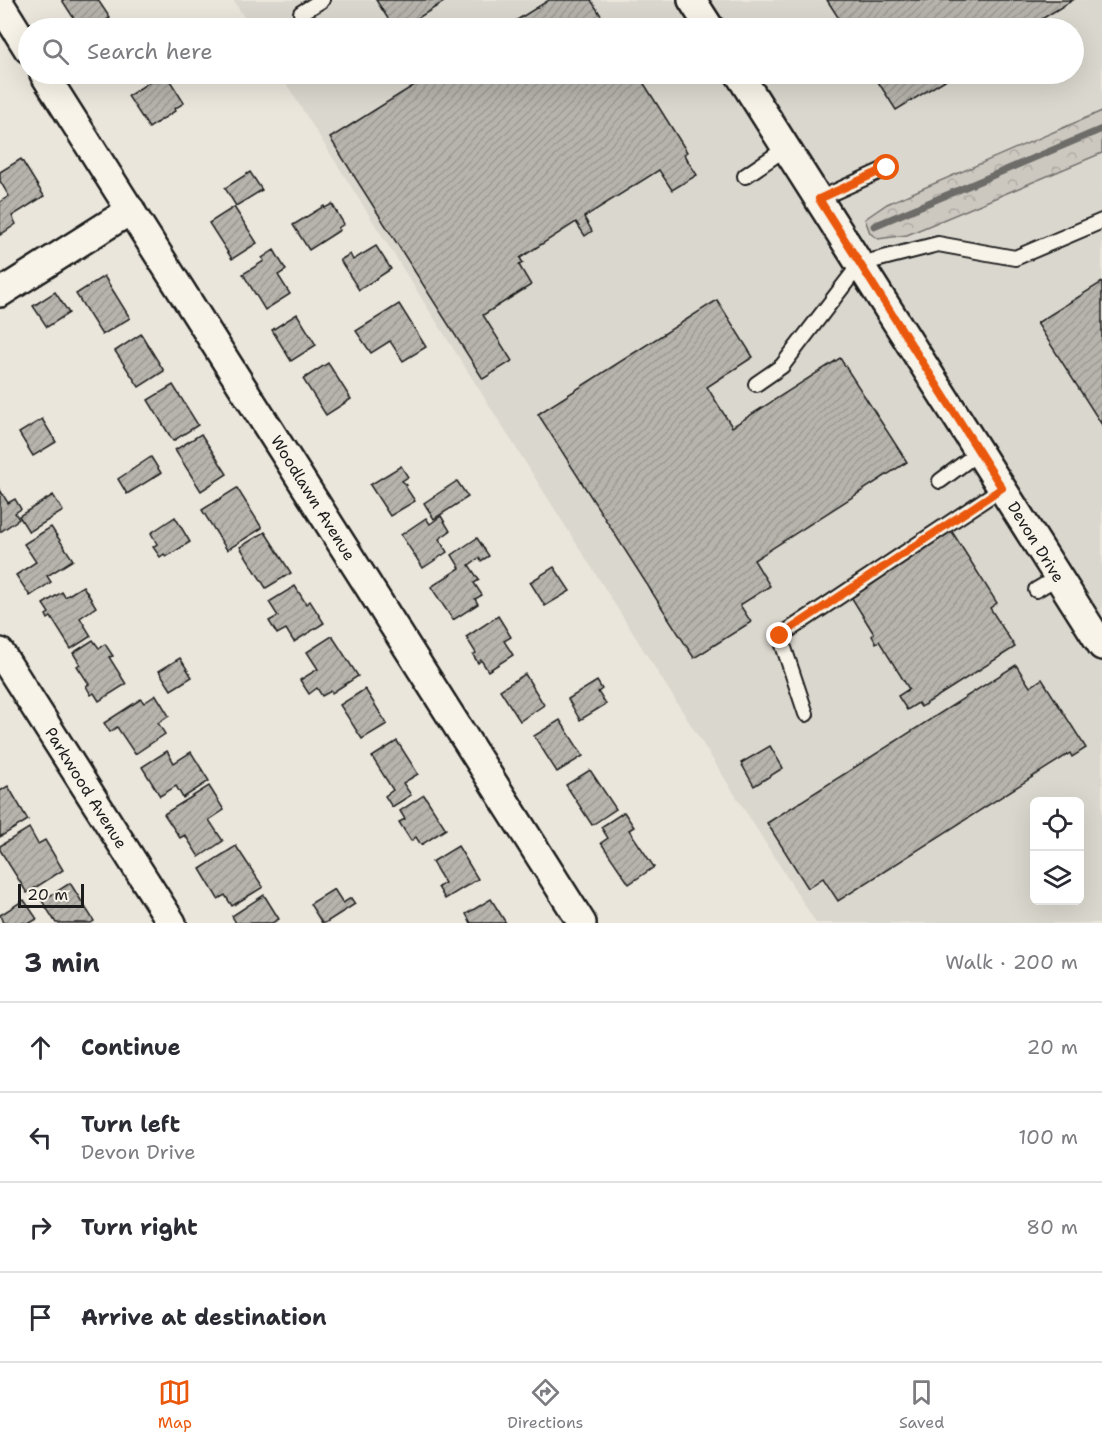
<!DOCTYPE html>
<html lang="en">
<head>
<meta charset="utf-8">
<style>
	body { margin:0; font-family:"Shantell Sans",sans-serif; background:#f2f2f3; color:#2b2b33 }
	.controls { position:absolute; right:18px; bottom:18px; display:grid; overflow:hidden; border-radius:9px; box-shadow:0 6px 24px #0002 }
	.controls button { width:54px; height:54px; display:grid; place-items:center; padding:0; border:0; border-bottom:2px solid #e1e1e2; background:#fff; color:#2b2b33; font:30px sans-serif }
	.scale { position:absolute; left:18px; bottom:15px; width:66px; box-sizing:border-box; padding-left:6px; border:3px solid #1c1c1c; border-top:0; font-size:16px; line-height:21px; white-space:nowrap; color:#1c1c1c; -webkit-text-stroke:4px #f7f3e8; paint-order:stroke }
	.stop { position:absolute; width:18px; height:18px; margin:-14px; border:4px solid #ea580c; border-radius:50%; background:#fff }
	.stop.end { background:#ea580c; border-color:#fff; box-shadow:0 2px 6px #0008 }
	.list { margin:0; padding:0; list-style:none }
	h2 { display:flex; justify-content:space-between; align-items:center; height:78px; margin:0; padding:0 24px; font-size:26px }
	h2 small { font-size:20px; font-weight:400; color:#7c7c81 }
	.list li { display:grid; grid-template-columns:39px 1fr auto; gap:18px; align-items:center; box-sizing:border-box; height:90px; padding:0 24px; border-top:2px solid #e1e1e2 }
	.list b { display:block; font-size:22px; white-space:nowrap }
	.list p { margin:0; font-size:20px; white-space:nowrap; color:#7c7c81 }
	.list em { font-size:20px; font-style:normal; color:#7c7c81 }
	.icon { flex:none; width:33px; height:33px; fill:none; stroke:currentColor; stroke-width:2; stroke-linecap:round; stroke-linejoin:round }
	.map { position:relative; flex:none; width:1102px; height:923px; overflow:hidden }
	.search { position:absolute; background:#fff; box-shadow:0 6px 24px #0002; left:18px; right:18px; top:18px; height:66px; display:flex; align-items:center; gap:15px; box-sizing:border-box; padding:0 21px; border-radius:33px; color:#7c7c81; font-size:22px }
	.sheet { height:438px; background:#fff }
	nav { display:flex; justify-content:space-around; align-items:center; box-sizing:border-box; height:84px; border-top:2px solid #e1e1e2; background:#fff; font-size:16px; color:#7c7c81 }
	nav a { display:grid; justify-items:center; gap:3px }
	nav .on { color:#ea580c }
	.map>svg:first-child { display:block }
	.built { fill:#dad7ce; fill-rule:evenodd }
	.forest { fill:url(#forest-crowns); stroke:#74726e; stroke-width:1.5 }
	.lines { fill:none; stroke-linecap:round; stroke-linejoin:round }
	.stream { stroke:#6d6c68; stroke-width:7 }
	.building { fill:url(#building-hatch); stroke:#1c1c1c; stroke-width:1.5 }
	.service-casing { stroke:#1c1c1c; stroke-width:18 }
	.minor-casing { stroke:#1c1c1c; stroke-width:32 }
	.service { stroke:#f7f3e8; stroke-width:14 }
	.minor { stroke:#f7f3e8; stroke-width:27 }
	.route { stroke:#ea580c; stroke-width:8 }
	.labels { text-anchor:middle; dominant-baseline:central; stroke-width:4.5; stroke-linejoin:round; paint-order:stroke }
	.street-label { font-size:16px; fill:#1c1c1c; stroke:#f7f3e8 }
</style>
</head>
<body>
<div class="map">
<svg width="1102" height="923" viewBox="0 0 1102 923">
	<defs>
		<pattern id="forest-crowns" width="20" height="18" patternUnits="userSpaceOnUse" patternTransform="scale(1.5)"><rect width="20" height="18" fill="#ccc8c0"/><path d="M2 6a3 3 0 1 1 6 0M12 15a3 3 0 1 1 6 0" fill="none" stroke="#afaba4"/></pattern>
		<pattern id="building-hatch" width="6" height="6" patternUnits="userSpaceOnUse" patternTransform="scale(1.5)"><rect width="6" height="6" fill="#b6b4ac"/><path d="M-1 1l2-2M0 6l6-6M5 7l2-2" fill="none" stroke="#9c9a93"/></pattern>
	</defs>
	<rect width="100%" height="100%" fill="#eae6dc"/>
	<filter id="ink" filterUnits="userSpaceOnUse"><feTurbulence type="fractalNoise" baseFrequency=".0167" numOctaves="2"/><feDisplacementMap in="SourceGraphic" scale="12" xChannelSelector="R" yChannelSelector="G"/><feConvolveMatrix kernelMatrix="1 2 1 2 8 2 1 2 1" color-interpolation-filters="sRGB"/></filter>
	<g filter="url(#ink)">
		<path class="built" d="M233,0H1102V923H816L280,74H1074V28H251ZM1034,802H1080V900H1034Z"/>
		<polygon class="forest" points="1102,111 1102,153 907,235 878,239 870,233 865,219 887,204"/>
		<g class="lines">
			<polyline class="stream" points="874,226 1102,129"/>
		</g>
		<g class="building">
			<polygon points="62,0 98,0 110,18 94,28 80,28"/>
			<polygon points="376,0 447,0 402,28 394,28"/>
			<polygon points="549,0 591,0 609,28 504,28"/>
			<polygon points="827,0 1073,0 1027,28 845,28"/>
			<polygon points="432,74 638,74 687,152 684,155 697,175 672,190 659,170 584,217 592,231 585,236 576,222 520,258 523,263 519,265 531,285 483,315 512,361 483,379 330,138"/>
			<polygon points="873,74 955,74 896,110"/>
			<polygon points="167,76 184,103 174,109 175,111 149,128 128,96 154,79 156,82"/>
			<polygon points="21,159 44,196 12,216 16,224 0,235 0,202 9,196 0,181 0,172"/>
			<polygon points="250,172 262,190 236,206 225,188"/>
			<polygon points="332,204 344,224 338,228 340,230 309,250 293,225 324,206 325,208"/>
			<polygon points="234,207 257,243 232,259 209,223"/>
			<polygon points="376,246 391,269 359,290 340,260 350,254 353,260"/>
			<polygon points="274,250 286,270 278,275 290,294 265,310 243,274 264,261 262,258"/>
			<polygon points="104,276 130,318 102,335 76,294"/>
			<polygon points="1102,282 1102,425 1037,323"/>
			<polygon points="55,292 69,313 47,327 33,306"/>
			<polygon points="717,300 753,357 707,387 732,427 840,358 907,462 754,560 770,586 740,605 751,622 694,658 538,414"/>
			<polygon points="399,304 426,347 403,361 390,341 371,353 356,331"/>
			<polygon points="297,314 316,345 291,361 272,330"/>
			<polygon points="141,334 164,371 139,387 115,351"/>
			<polygon points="328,363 351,399 326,415 303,379"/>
			<polygon points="173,385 198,425 173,441 148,400"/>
			<polygon points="42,419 56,442 33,456 19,433"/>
			<polygon points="201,434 227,474 201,491 175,450"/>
			<polygon points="151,457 161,473 127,494 118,479"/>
			<polygon points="401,466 408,477 402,481 407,485 405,486 415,501 390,516 370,485"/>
			<polygon points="457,481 468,497 434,519 424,503"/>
			<polygon points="237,488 262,528 227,550 202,510"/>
			<polygon points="0,490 8,503 15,499 21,509 15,513 19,519 0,532"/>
			<polygon points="53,495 63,511 29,532 19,516"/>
			<polygon points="441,516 450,531 439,539 447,552 423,568 401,535 426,518 430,524"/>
			<polygon points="175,517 190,542 166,557 164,554 160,557 153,547 157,544 151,533"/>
			<polygon points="51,527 73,560 47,576 51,582 30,596 16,575 36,562 24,544"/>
			<polygon points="951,530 997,603 990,608 1015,647 921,707 918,703 907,710 898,696 909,689 879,641 876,643 872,636 874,634 850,595"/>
			<polygon points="265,532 291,573 266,588 240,547"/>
			<polygon points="477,538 489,556 481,561 479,558 469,565 479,580 474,583 482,595 475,599 478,604 453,620 431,587 460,568 452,555"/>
			<polygon points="554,567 570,591 545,606 530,582"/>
			<polygon points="83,586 96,607 80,618 91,636 71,649 51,617 48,619 46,615 49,613 43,604 62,592 65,597"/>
			<polygon points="295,586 306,604 310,601 324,623 294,642 286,629 277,634 269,621 278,616 269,602"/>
			<polygon points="498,616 511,637 504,641 513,655 488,671 481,660 478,663 473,655 476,653 466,637"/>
			<polygon points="332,636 358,676 332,693 331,691 322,696 317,688 309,694 300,680 318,669 307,652"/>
			<polygon points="93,640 99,648 105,644 113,656 109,657 126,684 99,701 94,693 91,695 86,686 89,684 77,666 80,664 73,653"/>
			<polygon points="180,658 192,677 171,690 159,671"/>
			<polygon points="1016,665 1030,687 1042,679 1086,748 1072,757 1070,753 838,901 823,878 808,888 767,823"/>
			<polygon points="525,674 544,705 520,721 500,690"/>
			<polygon points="597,681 602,689 598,692 606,704 580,720 568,699"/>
			<polygon points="365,689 387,724 362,739 340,705"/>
			<polygon points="156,695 169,716 158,723 165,734 135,754 117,727 110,732 104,723 141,699 144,703"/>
			<polygon points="560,720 583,756 557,772 534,736"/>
			<polygon points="397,741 418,774 403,783 411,795 392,807 385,796 393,790 372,757"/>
			<polygon points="770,746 783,768 754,786 741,763"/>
			<polygon points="167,751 174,763 191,752 209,781 183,798 176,786 160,796 142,767"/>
			<polygon points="590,770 616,809 592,825 566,785"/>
			<polygon points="8,786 28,820 0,837 0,791"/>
			<polygon points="209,786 224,810 209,820 223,841 199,857 185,835 180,838 164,814"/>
			<polygon points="424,795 446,829 421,845 416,837 411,841 399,822 405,819 400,811"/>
			<polygon points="624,812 634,827 629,830 654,867 629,884 601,843 608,838 601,827"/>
			<polygon points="29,828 38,844 45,840 63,870 27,893 0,850 0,846"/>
			<polygon points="236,846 263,887 232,906 225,895 218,899 200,869"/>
			<polygon points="458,846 478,879 445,899 438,887 445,883 432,862"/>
			<polygon points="70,883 94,921 91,923 56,923 42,901"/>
			<polygon points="334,889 343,903 351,898 355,904 325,923 322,923 310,904"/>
			<polygon points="264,895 279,919 272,923 236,923 232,916"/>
			<polygon points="491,899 506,923 471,923 466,914"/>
			<polygon points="24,900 37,919 30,923 3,923 0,915"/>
		</g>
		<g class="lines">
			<g class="service-casing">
				<g id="service">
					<polyline points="301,13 322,0"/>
					<polyline points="745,176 786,148"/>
					<polyline points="819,199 887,168"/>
					<polyline points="756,384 782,366 860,264 938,244 1015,258 1102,221"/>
					<polyline points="940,481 979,452"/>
					<polyline points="1036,590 1058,577"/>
					<polyline points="806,714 780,636 1002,488"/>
				</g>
			</g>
			<g class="minor-casing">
				<g id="minor">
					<polyline points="692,0 710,28"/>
					<polyline points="0,4 28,49"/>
					<polyline points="44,74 582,923"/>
					<polyline points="739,74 1102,646"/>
					<polyline points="0,293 131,210"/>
					<polyline points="0,652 172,923"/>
				</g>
			</g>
			<use href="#service" class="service"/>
			<use href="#minor" class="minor"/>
		</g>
	</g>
	<g class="lines" filter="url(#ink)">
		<polyline class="route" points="780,636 1002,488 819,199 887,168"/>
	</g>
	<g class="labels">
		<g class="street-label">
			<text transform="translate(313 498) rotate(58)">Woodlawn Avenue</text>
			<text transform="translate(1036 542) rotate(58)">Devon Drive</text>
			<text transform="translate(86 788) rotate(58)">Parkwood Avenue</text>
		</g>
	</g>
</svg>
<div class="controls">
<button><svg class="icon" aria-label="locate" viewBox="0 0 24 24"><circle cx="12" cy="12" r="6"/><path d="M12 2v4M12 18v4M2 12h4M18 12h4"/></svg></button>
<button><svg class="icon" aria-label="layers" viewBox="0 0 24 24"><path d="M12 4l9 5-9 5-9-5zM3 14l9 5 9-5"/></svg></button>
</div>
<div class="scale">20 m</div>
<div class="stop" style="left:887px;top:168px"></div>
<div class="stop end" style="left:780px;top:636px"></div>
<div class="search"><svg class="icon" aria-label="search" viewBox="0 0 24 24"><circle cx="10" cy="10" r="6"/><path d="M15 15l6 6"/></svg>Search here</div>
</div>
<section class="sheet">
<h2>3 min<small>Walk · 200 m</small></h2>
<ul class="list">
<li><svg class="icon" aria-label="ahead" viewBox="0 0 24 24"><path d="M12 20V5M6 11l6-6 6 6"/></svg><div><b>Continue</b></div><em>20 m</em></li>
<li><svg class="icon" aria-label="left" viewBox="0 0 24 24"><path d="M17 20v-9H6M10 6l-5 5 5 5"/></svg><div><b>Turn left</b><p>Devon Drive</p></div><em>100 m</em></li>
<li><svg class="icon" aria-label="right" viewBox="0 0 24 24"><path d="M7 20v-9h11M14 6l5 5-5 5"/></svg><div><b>Turn right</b></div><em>80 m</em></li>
<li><svg class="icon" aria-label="arrive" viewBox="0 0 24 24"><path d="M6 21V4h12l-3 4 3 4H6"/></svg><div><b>Arrive at destination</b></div></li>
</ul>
</section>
<nav>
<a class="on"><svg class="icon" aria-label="map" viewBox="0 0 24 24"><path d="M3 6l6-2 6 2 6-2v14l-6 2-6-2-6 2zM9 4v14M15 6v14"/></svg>Map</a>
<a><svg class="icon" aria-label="directions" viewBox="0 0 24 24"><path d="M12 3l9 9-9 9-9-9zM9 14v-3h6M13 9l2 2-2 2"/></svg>Directions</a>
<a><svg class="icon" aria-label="saved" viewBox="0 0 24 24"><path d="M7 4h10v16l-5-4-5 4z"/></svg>Saved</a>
</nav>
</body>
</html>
